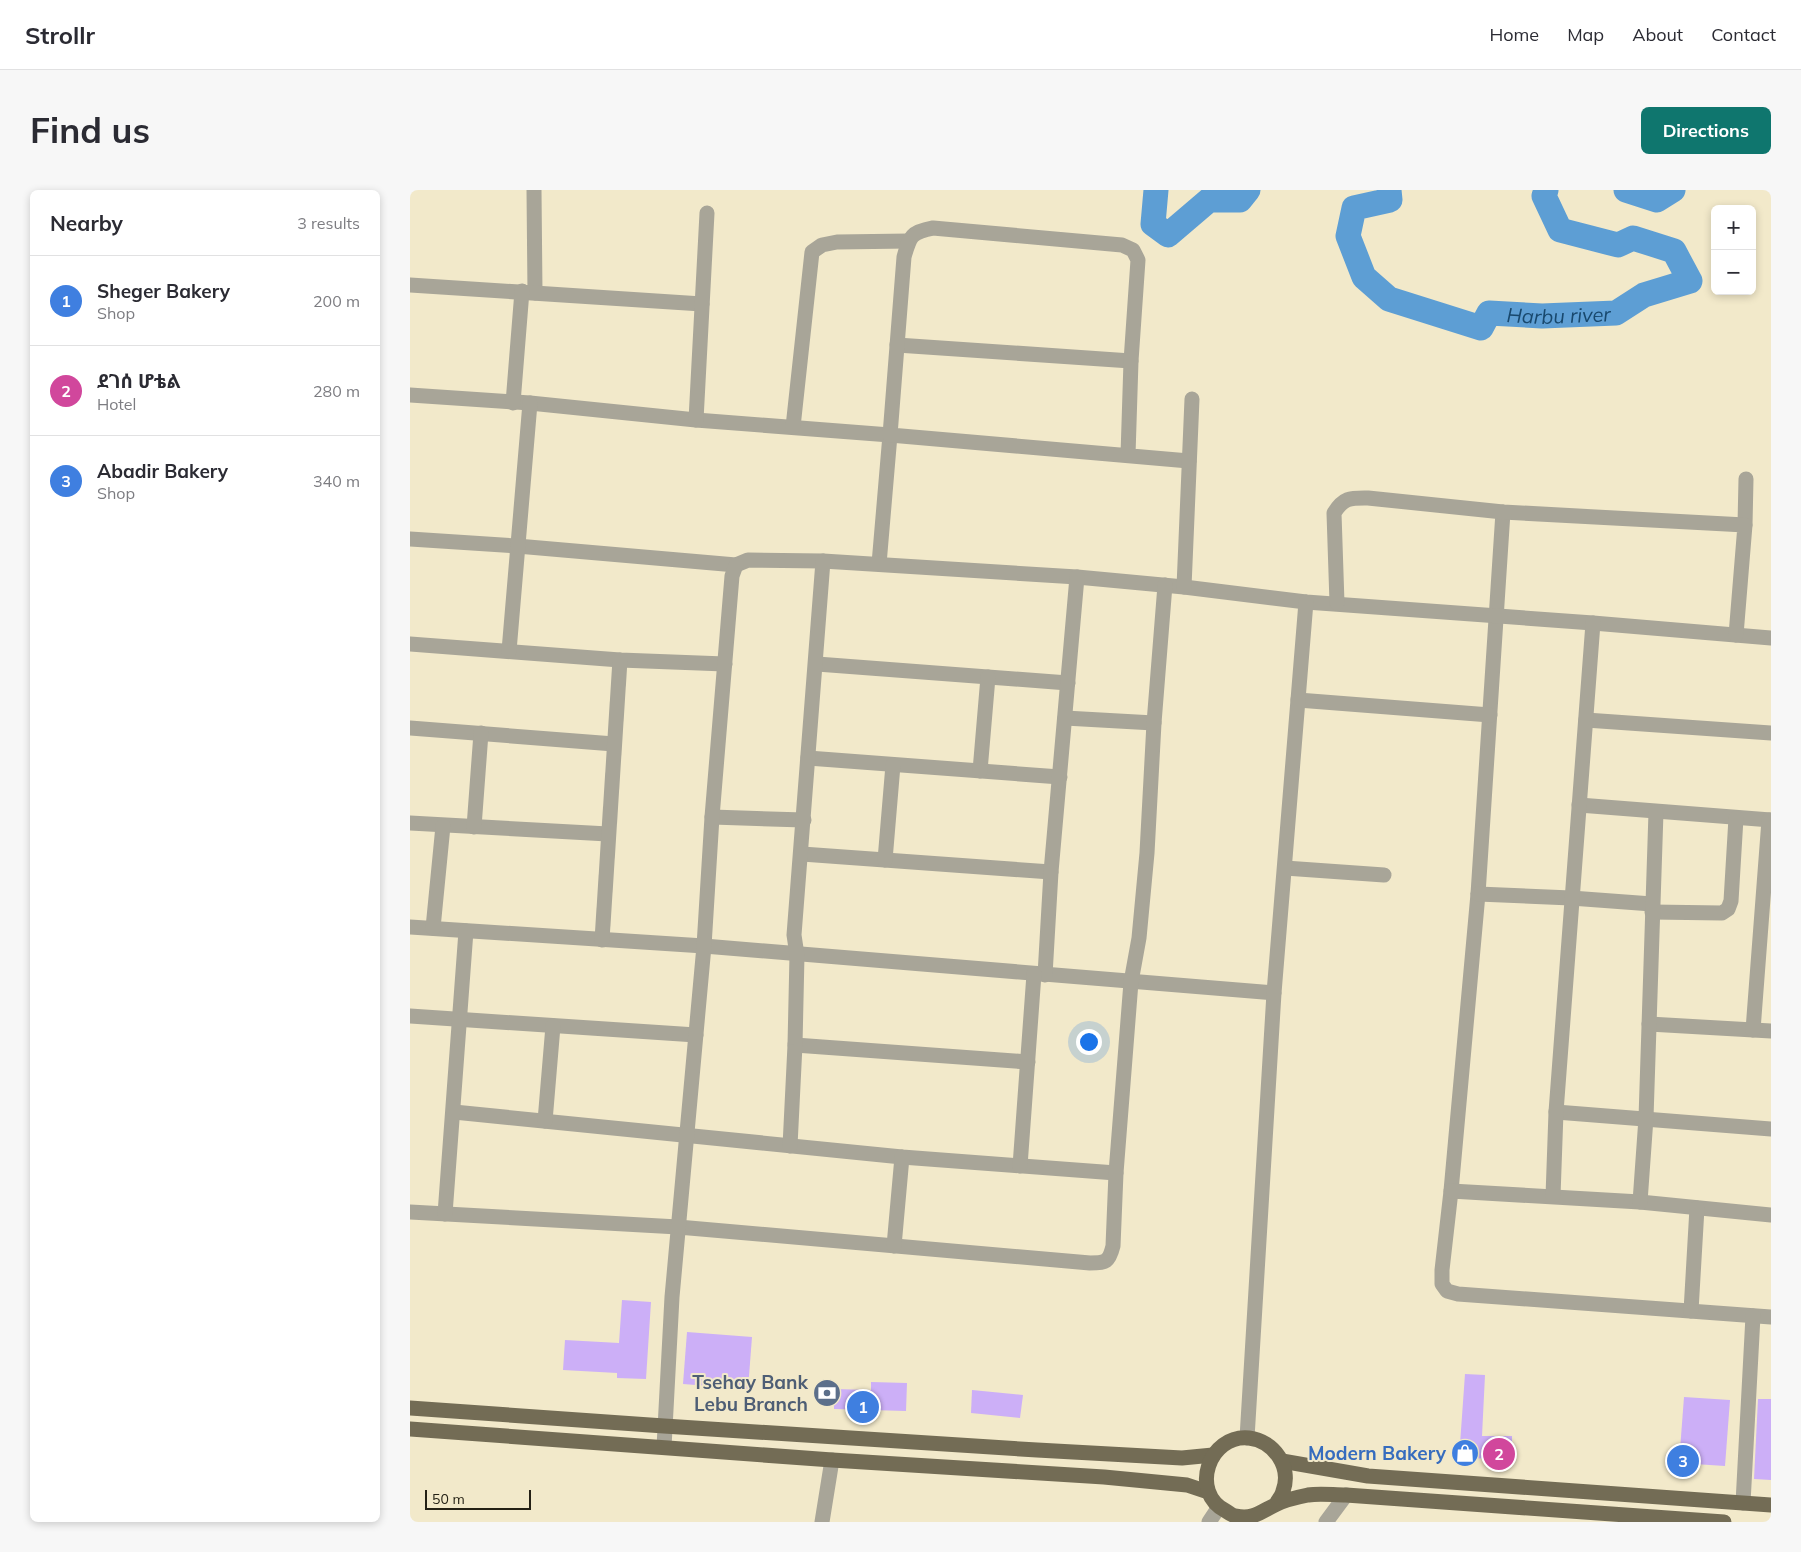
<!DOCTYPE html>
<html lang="en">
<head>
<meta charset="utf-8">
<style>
	body { margin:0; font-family:Mulish,"Noto Sans Ethiopic",sans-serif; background:#f7f7f7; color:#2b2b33 }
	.controls { position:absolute; right:15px; top:15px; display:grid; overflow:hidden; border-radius:8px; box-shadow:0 2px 8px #0003 }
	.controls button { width:45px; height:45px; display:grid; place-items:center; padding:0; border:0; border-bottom:1px solid #e1e1e2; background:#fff; color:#2b2b33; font:25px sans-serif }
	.scale { position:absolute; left:15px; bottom:12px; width:106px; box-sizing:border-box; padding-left:5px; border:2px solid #242115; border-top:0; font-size:14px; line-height:18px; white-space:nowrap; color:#242115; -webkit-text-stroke:4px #f2e9ca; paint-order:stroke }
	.you { position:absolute; left:678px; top:851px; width:18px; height:18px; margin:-12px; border:4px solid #fff; border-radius:50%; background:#1a73e8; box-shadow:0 0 0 8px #1a73e833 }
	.badge { display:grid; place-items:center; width:32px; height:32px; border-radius:50%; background:#0f766e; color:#fff; font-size:16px; font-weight:700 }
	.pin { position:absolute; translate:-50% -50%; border:2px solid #fff; box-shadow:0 1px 5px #0006 }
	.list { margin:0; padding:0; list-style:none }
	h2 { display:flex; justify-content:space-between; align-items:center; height:65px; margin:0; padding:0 20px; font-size:21px }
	h2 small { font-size:16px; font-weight:400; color:#7c7c81 }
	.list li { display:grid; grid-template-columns:32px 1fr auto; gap:15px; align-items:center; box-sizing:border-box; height:90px; padding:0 20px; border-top:1px solid #e1e1e2 }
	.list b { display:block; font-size:19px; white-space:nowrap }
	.list p { margin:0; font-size:16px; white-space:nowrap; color:#7c7c81 }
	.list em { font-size:16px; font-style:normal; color:#7c7c81 }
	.map { position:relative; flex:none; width:1361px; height:1332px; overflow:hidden; border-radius:8px }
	header { display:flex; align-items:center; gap:30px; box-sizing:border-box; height:70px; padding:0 25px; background:#fff; border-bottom:1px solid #e1e1e2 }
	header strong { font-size:24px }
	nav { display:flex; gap:28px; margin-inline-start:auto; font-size:18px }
	.intro { display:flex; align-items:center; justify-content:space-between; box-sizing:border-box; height:120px; padding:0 30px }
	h1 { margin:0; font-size:35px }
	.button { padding:12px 22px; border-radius:8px; background:#0f766e; color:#fff; font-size:18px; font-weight:700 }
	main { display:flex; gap:30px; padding:0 30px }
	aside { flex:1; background:#fff; border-radius:8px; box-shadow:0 2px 8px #0003 }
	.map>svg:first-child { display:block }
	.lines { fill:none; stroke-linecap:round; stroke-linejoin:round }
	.river { stroke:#5d9ed4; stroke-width:25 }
	.building { fill:#ccaff7 }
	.minor { stroke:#a8a598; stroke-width:15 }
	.major { stroke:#736c55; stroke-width:15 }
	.labels { text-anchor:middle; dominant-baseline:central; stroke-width:4; stroke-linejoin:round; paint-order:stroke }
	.service-label { font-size:19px; font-weight:bold; fill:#4e5e75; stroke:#f2e9ca; text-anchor:end }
	.shop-label { font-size:19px; font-weight:bold; fill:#366cbe; stroke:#f2e9ca; text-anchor:end }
	.water-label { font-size:20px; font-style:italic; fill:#18486d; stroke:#f2e9ca }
</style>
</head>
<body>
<header>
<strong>Strollr</strong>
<nav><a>Home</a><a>Map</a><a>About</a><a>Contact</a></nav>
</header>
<div class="intro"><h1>Find us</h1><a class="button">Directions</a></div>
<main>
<aside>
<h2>Nearby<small>3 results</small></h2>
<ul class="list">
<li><span class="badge" style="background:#3f7fe0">1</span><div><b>Sheger Bakery</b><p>Shop</p></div><em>200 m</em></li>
<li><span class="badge" style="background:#d1479c">2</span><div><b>ደገሰ ሆቴል</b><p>Hotel</p></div><em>280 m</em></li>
<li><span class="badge" style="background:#3f7fe0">3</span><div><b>Abadir Bakery</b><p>Shop</p></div><em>340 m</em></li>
</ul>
</aside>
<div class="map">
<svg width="1361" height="1332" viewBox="0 0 1361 1332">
	<rect width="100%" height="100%" fill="#f2e9ca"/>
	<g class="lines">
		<g class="river">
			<polyline points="746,0 743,34 758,45 799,10 830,10 838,0"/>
			<path id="s1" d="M979,0L980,10L944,18L938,46L954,87L979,109L1071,138L1079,123L1132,126L1206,123L1234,105L1280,91L1264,61L1223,48L1208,55L1150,40L1134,6L1136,0"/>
			<polyline points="1216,0 1247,10 1263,0"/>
		</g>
	</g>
	<g class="building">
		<polygon points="212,1110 241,1112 236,1189 207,1188 207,1183 153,1180 155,1150 209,1153"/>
		<polygon points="277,1142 342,1147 338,1199 273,1194"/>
		<polygon points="1055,1184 1075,1185 1072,1246 1102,1246 1102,1269 1049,1268"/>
		<polygon points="461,1192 497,1193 496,1221 424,1219 424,1199 461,1200"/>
		<polygon points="562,1200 613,1205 610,1228 561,1223"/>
		<polygon points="1274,1207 1320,1210 1315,1276 1269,1273"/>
		<polygon points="1348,1209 1361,1209 1361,1290 1344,1289"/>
	</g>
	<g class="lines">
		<g class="minor">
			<polyline points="124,0 125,103"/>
			<polyline points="0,95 292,114"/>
			<polyline points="487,155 721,171"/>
			<polyline points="0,205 120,213 286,230 480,245 469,374"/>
			<polyline points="103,213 112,101"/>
			<polyline points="286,230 297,23"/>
			<polyline points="383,237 402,62 412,55 427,52 499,51"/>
			<path d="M718,265L721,171L728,70L723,60L712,55L523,38C501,42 500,46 494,67L480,245L779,271"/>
			<polyline points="1093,322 1068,704 1041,1001 1032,1080 1032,1094 1037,1101 1048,1104 1361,1127"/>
			<polyline points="1335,335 1336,289"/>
			<polyline points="0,349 107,356 326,375 338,370 413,371 667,387 774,397 896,412 1183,433 1361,448"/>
			<polyline points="774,397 782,209"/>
			<path d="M927,413L924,323C934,307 941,308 958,308L1093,322L1335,335L1326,445"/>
			<polyline points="0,454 210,470 315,474"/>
			<polyline points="99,461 120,213"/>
			<polyline points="407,474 658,493"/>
			<polyline points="888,510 1080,525"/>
			<polyline points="655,528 744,533"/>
			<polyline points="1176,530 1361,543"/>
			<polyline points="0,538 204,554"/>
			<polyline points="398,568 650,587"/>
			<polyline points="570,581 578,487"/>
			<polyline points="1169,615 1361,630"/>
			<polyline points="302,627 394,630"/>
			<polyline points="0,633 198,644"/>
			<polyline points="64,637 71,543"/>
			<polyline points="392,664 641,682"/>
			<polyline points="475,670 483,575"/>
			<polyline points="875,678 974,685"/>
			<polyline points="1068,704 1161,708 1242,714"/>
			<polyline points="1242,722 1312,723 1318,719 1321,711 1326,628"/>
			<polyline points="0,737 294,756 864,803"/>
			<polyline points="23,738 33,636"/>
			<polyline points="192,750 210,470"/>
			<polyline points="635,785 641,682 667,387"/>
			<polyline points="0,826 286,845"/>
			<polyline points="1239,834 1361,841"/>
			<polyline points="1343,840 1359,630"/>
			<polyline points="385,855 618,872"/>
			<polyline points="44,922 492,967 706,983"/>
			<polyline points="1146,922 1361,939"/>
			<polyline points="135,931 143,836"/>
			<polyline points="380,956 385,855 387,765 384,745 413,371"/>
			<polyline points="610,976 624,784"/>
			<polyline points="1041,1001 1230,1012 1361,1025"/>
			<polyline points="1143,1006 1146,922 1183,433"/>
			<polyline points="1230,1012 1236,928 1246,622"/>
			<path d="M0,1022L268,1037L680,1073C696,1073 699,1072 703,1056L706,983L721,792L729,748L737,663L744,533L755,395"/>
			<polyline points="35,1024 56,741"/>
			<polyline points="484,1056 492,967"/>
			<polyline points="1281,1121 1287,1018"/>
			<polyline points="837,1248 864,803 896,412"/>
			<polyline points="254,1257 262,1107 294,756 302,627 322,386 326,375"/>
			<polyline points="1333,1313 1343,1126"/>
			<polyline points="412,1332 422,1270"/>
			<polyline points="799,1332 809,1317"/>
			<polyline points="916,1332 936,1305"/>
		</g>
		<g class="major">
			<polyline points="0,1218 254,1236 627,1260 772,1268 803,1265"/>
			<polyline points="0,1239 422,1270 694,1287 777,1295 798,1302"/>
			<polyline points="872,1271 958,1286 1361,1315"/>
			<path d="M866,1314C868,1310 872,1306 873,1301C882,1277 864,1251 839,1248C799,1244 779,1302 816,1321C819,1323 823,1326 826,1326C843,1330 852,1321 865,1315C874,1310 888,1307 898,1305C910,1303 923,1305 936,1305L1314,1332"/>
		</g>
	</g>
	<defs>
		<g id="bank-disc" transform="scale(1.4375)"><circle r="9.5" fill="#5c6f8a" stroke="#f2e9ca"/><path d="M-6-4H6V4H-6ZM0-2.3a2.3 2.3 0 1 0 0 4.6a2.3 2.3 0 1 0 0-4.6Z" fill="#fff"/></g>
		<g id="shop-disc" transform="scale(1.4375)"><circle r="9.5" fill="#3f7fe0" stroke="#f2e9ca"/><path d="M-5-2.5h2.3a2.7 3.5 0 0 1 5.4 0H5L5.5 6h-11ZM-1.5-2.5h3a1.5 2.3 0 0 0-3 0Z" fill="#fff"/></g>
	</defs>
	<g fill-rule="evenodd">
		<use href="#bank-disc" x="417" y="1203"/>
		<use href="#shop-disc" x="1055" y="1263"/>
	</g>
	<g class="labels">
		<g class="service-label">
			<text x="398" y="1192">Tsehay Bank<tspan x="398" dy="22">Lebu Branch</tspan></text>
		</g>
		<g class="shop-label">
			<text x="1036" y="1263">Modern Bakery</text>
		</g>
		<g class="water-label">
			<text stroke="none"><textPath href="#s1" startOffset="336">Harbu river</textPath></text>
		</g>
	</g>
</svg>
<div class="controls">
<button>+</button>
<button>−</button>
</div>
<div class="scale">50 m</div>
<div class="you"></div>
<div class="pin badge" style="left:453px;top:1217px;background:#3f7fe0">1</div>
<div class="pin badge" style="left:1089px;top:1264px;background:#d1479c">2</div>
<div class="pin badge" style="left:1273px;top:1271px;background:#3f7fe0">3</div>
</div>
</main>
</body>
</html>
